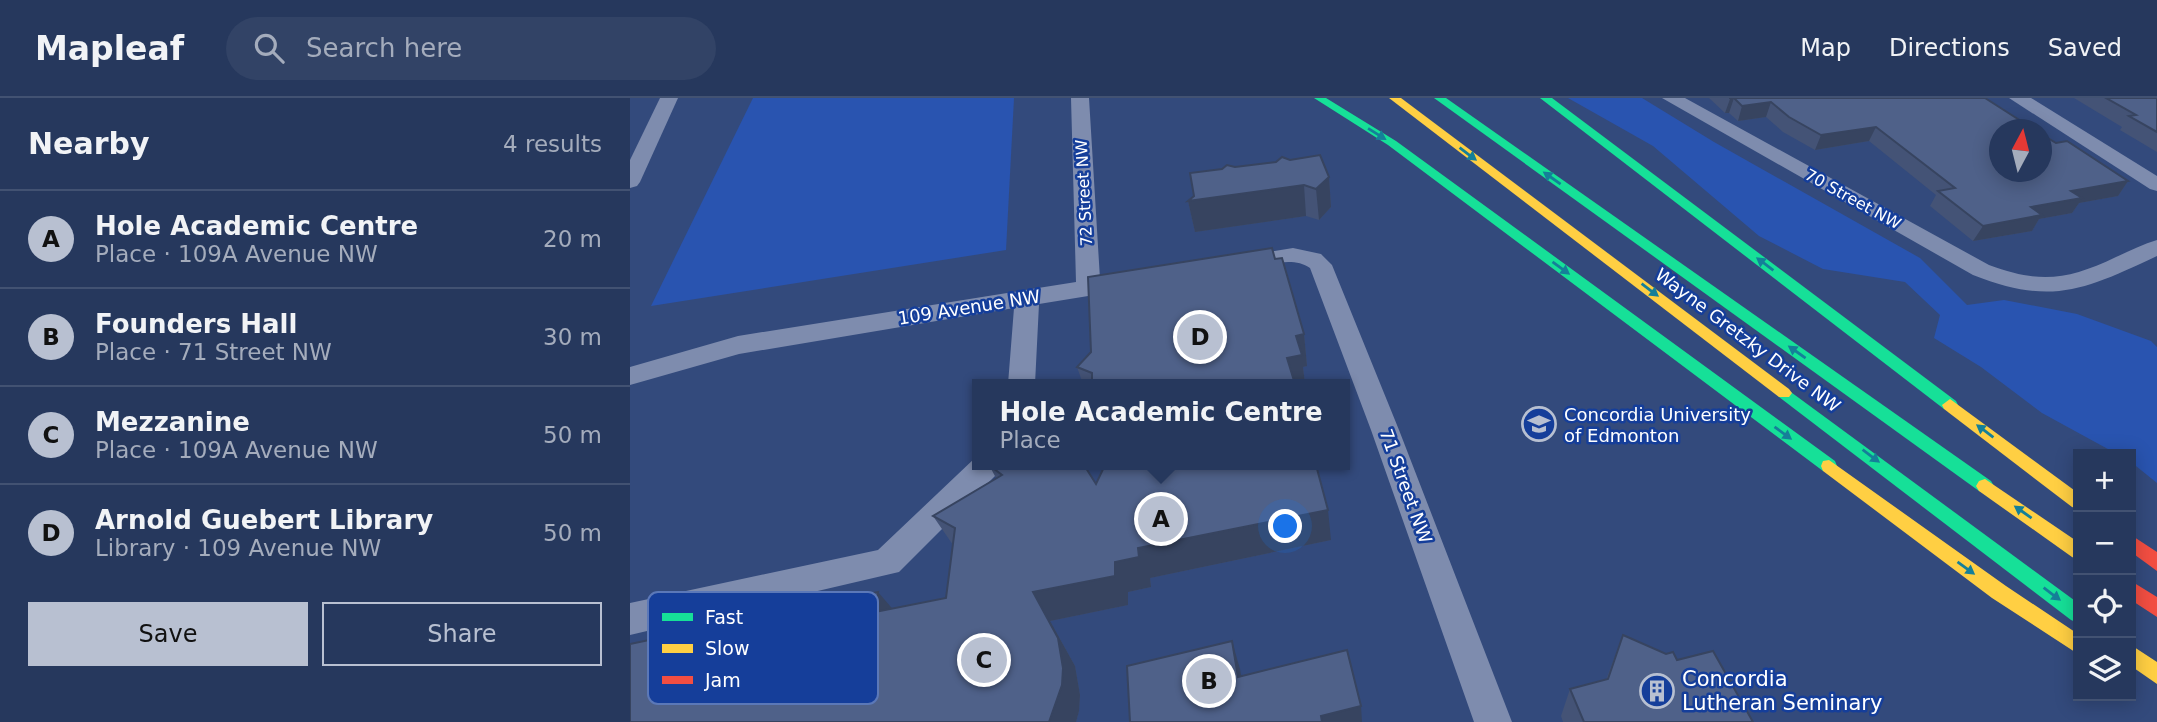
<!DOCTYPE html>
<html lang="en">
<head>
<meta charset="utf-8">
<style>
	body { margin:0; font-family:"DejaVu Sans",sans-serif; background:#324366; color:#f1f3f6 }
	.controls { position:absolute; right:21px; bottom:21px; display:grid; overflow:hidden; border-radius:0px; box-shadow:0 4px 18px #0003 }
	.controls button { width:63px; height:63px; display:grid; place-items:center; padding:0; border:0; border-bottom:2px solid #425272; background:#26385d; color:#f1f3f6; font:35px sans-serif }
	.compass { position:absolute; left:1359px; top:21px; width:63px; height:63px; border-radius:50%; background:#26385d; box-shadow:0 4px 18px #0003; rotate:7deg }
	.you { position:absolute; left:656px; top:429px; width:24px; height:24px; margin:-18px; border:5px solid #fff; border-radius:50%; background:#1a73e8; box-shadow:0 0 0 10px #1a73e833 }
	.badge { display:grid; place-items:center; width:46px; height:46px; border-radius:50%; background:#b8c0d1; color:#111; font-size:23px; font-weight:700 }
	.pin { position:absolute; translate:-50% -50%; border:4px solid #fff; box-shadow:0 2px 7px #0006 }
	.popup { position:absolute; left:342px; top:281px; width:378px; height:91px; box-sizing:border-box; display:grid; place-content:center; border-radius:0px; background:#26385d; filter:drop-shadow(0 2px 5px #0005); font-size:23px; white-space:nowrap; color:#a4acbc }
	.popup b { font-size:26px; color:#f1f3f6 }
	.popup::after { content:''; position:absolute; left:50%; top:100%; margin-left:-14px; border:14px solid transparent; border-top-color:#26385d }
	.list { margin:0; padding:0; list-style:none }
	h2 { display:flex; justify-content:space-between; align-items:center; height:91px; margin:0; padding:0 28px; font-size:30px }
	h2 small { font-size:23px; font-weight:400; color:#a4acbc }
	.list li { display:grid; grid-template-columns:46px 1fr auto; gap:21px; align-items:center; box-sizing:border-box; height:98px; padding:0 28px; border-top:2px solid #425272 }
	.list b { display:block; font-size:26px; white-space:nowrap }
	.list p { margin:0; font-size:23px; white-space:nowrap; color:#a4acbc }
	.list em { font-size:23px; font-style:normal; color:#a4acbc }
	.actions { display:flex; gap:14px; padding:21px 28px }
	.actions a { flex:1; padding:16px 0; border:2px solid #b8c0d1; border-radius:0px; text-align:center; font-size:24px; color:#b8c0d1 }
	.actions .main { background:#b8c0d1; color:#111 }
	.icon { flex:none; width:38px; height:38px; fill:none; stroke:currentColor; stroke-width:2; stroke-linecap:round; stroke-linejoin:round }
	.map { position:relative; flex:none; width:1527px; height:624px; overflow:hidden }
	header { display:flex; align-items:center; gap:42px; box-sizing:border-box; height:98px; padding:0 35px; background:#26385d; border-bottom:2px solid #425272 }
	header strong { font-size:33px }
	nav { display:flex; gap:38px; margin-inline-start:auto; font-size:24px }
	.search { width:490px; height:63px; background:#324366; display:flex; align-items:center; gap:18px; box-sizing:border-box; padding:0 24px; border-radius:38px; color:#a4acbc; font-size:26px }
	main { display:flex }
	aside { flex:1; background:#26385d }
	.map>svg:first-child { display:block }
	.green { fill:#2954b0 }
	.lines { fill:none; stroke-linecap:round; stroke-linejoin:round }
	.street { fill:#7e8cae; fill-rule:evenodd }
	.fast { fill:#16e098; fill-rule:evenodd }
	.slow { fill:#ffcf43; fill-rule:evenodd }
	.jam { fill:#f24e42; fill-rule:evenodd }
	.wall { fill:#445376 }
	.shaded-wall { fill:#374460 }
	.building { fill:#4f6189; stroke:#374460; stroke-width:2 }
	.oneway { fill:#157f99 }
	.labels { text-anchor:middle; dominant-baseline:central; stroke-width:5; stroke-linejoin:round; paint-order:stroke }
	.far-street-label { font-size:16px; fill:#fff; stroke:#153e9a }
	.street-label { font-size:18px; fill:#fff; stroke:#153e9a }
	.poi-label { font-size:18px; fill:#fff; stroke:#153e9a; text-anchor:start }
	.near-poi-label { font-size:21px; fill:#fff; stroke:#153e9a; text-anchor:start }
	.key { fill:#153e9a; stroke:#5b78b8; stroke-width:2 }
	.key-label { font-size:19px; fill:#fff }
</style>
</head>
<body>
<header>
<strong>Mapleaf</strong>
<div class="search"><svg class="icon" aria-label="search" viewBox="0 0 24 24"><circle cx="10" cy="10" r="6"/><path d="M15 15l6 6"/></svg>Search here</div>
<nav><a>Map</a><a>Directions</a><a>Saved</a></nav>
</header>
<main>
<aside>
<h2>Nearby<small>4 results</small></h2>
<ul class="list">
<li><span class="badge">A</span><div><b>Hole Academic Centre</b><p>Place · 109A Avenue NW</p></div><em>20 m</em></li>
<li><span class="badge">B</span><div><b>Founders Hall</b><p>Place · 71 Street NW</p></div><em>30 m</em></li>
<li><span class="badge">C</span><div><b>Mezzanine</b><p>Place · 109A Avenue NW</p></div><em>50 m</em></li>
<li><span class="badge">D</span><div><b>Arnold Guebert Library</b><p>Library · 109 Avenue NW</p></div><em>50 m</em></li>
</ul>
<div class="actions"><a class="main">Save</a><a>Share</a></div>
</aside>
<div class="map">
<svg width="1527" height="624" viewBox="0 0 1527 624">
	<rect width="100%" height="100%" fill="#334a7c"/>
	<g class="green">
		<polygon points="123,0 384,0 376,152 21,208"/>
		<polygon points="938,0 1012,0 1084,44 1290,160 1337,207 1374,202 1447,216 1521,243 1527,249 1527,385 1501,364 1501,356 1487,356 1412,315 1351,269 1304,240 1310,217 1275,184 1193,171 1129,138 1023,48"/>
	</g>
	<g class="lines">
		<g class="street">
			<polygon points="30,0 48,0 10,84 7,88 0,90 0,62"/>
			<polygon points="441,0 459,0 470,181 495,176 504,179 507,184 504,189 495,192 409,206 405,286 378,286 384,210 109,256 0,287 0,269 108,238 446,184"/>
			<path d="M1032,0H1055L1359,167C1410,186 1438,182 1486,159C1500,153 1513,146 1527,142V158C1454,192 1422,208 1343,177Z"/>
			<polygon points="1379,0 1401,0 1527,78 1527,93 1520,91"/>
			<path d="M663,150L691,156L702,167L769,332L882,624H844L741,332L680,170C661,156 629,170 608,173L600,171L596,166L600,161L608,159Z"/>
			<polygon points="346,359 347,367 372,367 368,375 269,474 0,537 0,505 248,452"/>
		</g>
		<g class="fast">
			<polygon points="684,0 696,0 766,43 1205,363 1207,368 1205,373 1193,373 758,47"/>
			<polygon points="804,0 816,0 1361,383 1364,388 1361,393 1355,395 1349,393"/>
			<polygon points="910,0 922,0 1326,303 1328,307 1326,311 1314,311"/>
			<polygon points="1154,289 1448,505 1448,525 1441,522 1149,299 1146,295 1149,291"/>
		</g>
		<g class="slow">
			<polygon points="759,0 771,0 1159,291 1162,295 1159,299 1149,299"/>
			<polygon points="1320,301 1448,395 1448,411 1442,409 1314,311 1312,307"/>
			<polygon points="1199,362 1376,488 1448,536 1448,556 1362,500 1193,373 1191,368 1193,363"/>
			<polygon points="1355,381 1448,444 1448,462 1442,459 1349,393 1346,388 1349,383"/>
			<polygon points="1501,547 1527,564 1527,586 1501,568"/>
		</g>
		<g class="jam">
			<polygon points="1501,437 1527,454 1527,473 1501,454"/>
			<polygon points="1501,483 1527,499 1527,519 1501,502"/>
		</g>
	</g>
	<g class="wall">
		<polygon points="1079,0 1355,0 1426,45 1498,83 1488,98 1449,105 1442,115 1409,121 1402,133 1343,143 1300,108 1306,97 1239,43 1185,52 1153,34 1136,19 1108,23 1099,15 1095,15"/>
		<polygon points="1444,0 1527,0 1527,54 1490,32 1492,29"/>
		<polygon points="605,69 699,79 701,109 689,122 676,118 565,134 558,103 592,71"/>
		<polygon points="645,161 674,236 677,268 673,269 675,286 453,286 447,269"/>
		<polygon points="359,367 466,386 701,442 520,480 521,489 498,494 498,507 420,523 445,568 450,597 449,613 446,624 0,624 262,511 316,500 323,447 303,418 366,380"/>
		<polygon points="993,537 1047,562 1123,624 933,624 931,618 940,591 976,582"/>
	</g>
	<g class="shaded-wall">
		<polygon points="1104,0 1099,15 1095,15 1100,1"/>
		<polygon points="1141,4 1136,19 1108,23 1112,8"/>
		<polygon points="1246,29 1239,43 1185,52 1191,37"/>
		<polygon points="699,79 701,109 689,122 686,91"/>
		<polygon points="1498,83 1488,98 1449,105 1442,115 1409,121 1402,133 1343,143 1353,128 1441,93"/>
		<polygon points="674,87 676,118 565,134 558,103"/>
		<polygon points="674,236 677,268 673,269 675,286 661,286 657,260 666,238"/>
		<polygon points="698,412 701,442 520,480 521,489 498,494 498,507 420,523 445,568 450,597 449,613 446,624 419,624 403,494 485,464 508,450"/>
		<polygon points="248,494 273,523 245,514"/>
		<polygon points="602,543 610,571 616,605 608,579"/>
		<polygon points="731,608 732,624 692,624 691,618"/>
	</g>
	<g class="building">
		<polygon points="1099,0 1355,0 1405,32 1369,32 1369,74 1411,74 1411,36 1426,45 1437,43 1498,83 1441,93 1452,100 1401,109 1412,117 1353,128 1308,93 1325,90 1246,29 1191,37 1159,19 1141,4 1112,8 1104,0"/>
		<polygon points="1476,0 1527,0 1527,34 1499,18 1506,17"/>
		<polygon points="690,57 699,79 686,91 674,87 558,103 564,98 560,75 592,71 597,67 605,69 646,64 652,59 660,62"/>
		<polygon points="642,150 645,161 652,160 674,236 666,238 672,257 657,260 665,286 512,286 512,285 506,286 462,286 462,275 447,269 461,254 458,179"/>
		<polygon points="359,367 454,367 466,386 475,367 686,367 698,412 508,450 509,459 485,464 485,478 403,494 428,540 433,570 432,587 419,624 0,624 0,546 248,494 245,514 316,500 325,430 303,418 372,377"/>
		<polygon points="993,537 1036,556 1043,554 1047,562 1083,553 1123,624 954,624 940,591 978,581"/>
		<polygon points="602,543 608,579 717,552 731,608 691,618 692,624 500,624 497,568"/>
	</g>
	<defs><path id="oneway-solid" d="M-6-.8H1V-3.2L6.5 0L1 3.2V.8H-6Z" transform="scale(1.75)"/></defs>
	<g class="oneway">
		<use href="#oneway-solid" transform="translate(747 36) rotate(32)"/>
		<use href="#oneway-solid" transform="translate(838 56) rotate(37)"/>
		<use href="#oneway-solid" transform="translate(922 80) rotate(-145)"/>
		<use href="#oneway-solid" transform="translate(1135 166) rotate(-143)"/>
		<use href="#oneway-solid" transform="translate(931 170) rotate(36)"/>
		<use href="#oneway-solid" transform="translate(1020 192) rotate(37)"/>
		<use href="#oneway-solid" transform="translate(1167 254) rotate(-145)"/>
		<use href="#oneway-solid" transform="translate(1355 333) rotate(-143)"/>
		<use href="#oneway-solid" transform="translate(1153 335) rotate(36)"/>
		<use href="#oneway-solid" transform="translate(1241 358) rotate(37)"/>
		<use href="#oneway-solid" transform="translate(1393 414) rotate(-145)"/>
		<use href="#oneway-solid" transform="translate(1336 470) rotate(36)"/>
		<use href="#oneway-solid" transform="translate(1422 496) rotate(37)"/>
	</g>
	<defs>
		<g id="university-ring" transform="scale(1.75)"><circle r="9.5" fill="#153e9a" stroke="#b8c0d1" stroke-width="1.5"/><path d="M0-5L7-2L0 1L-7-2ZM-4 1L0 2.5L4 1V4Q0 6-4 4Z" fill="#b8c0d1"/></g>
		<g id="building-ring" transform="scale(1.75)"><circle r="9.5" fill="#153e9a" stroke="#b8c0d1" stroke-width="1.5"/><path d="M-4-6H4V6H1V3H-1V6H-4ZM-2.5-4.3h1.7v1.8h-1.7ZM.8-4.3h1.7v1.8H.8ZM-2.5-1h1.7V.8h-1.7ZM.8-1h1.7V.8H.8Z" fill="#b8c0d1"/></g>
	</defs>
	<g fill-rule="evenodd">
		<use href="#university-ring" x="909" y="326"/>
		<use href="#building-ring" x="1027" y="593"/>
	</g>
	<g class="labels">
		<g class="far-street-label">
			<text transform="translate(454 95) rotate(-93)">72 Street NW</text>
			<text transform="translate(1223 101) rotate(29)">70 Street NW</text>
		</g>
		<g class="street-label">
			<text transform="translate(339 209) rotate(-9)">109 Avenue NW</text>
			<text transform="translate(1118 242) rotate(37)">Wayne Gretzky Drive NW</text>
			<text transform="translate(776 388) rotate(70)">71 Street NW</text>
		</g>
		<g class="poi-label">
			<text x="934" y="316">Concordia University<tspan x="934" dy="21">of Edmonton</tspan></text>
		</g>
		<g class="near-poi-label">
			<text x="1052" y="581">Concordia<tspan x="1052" dy="24">Lutheran Seminary</tspan></text>
		</g>
	</g>
	<rect x="18" y="494" width="230" height="112" rx="10" class="key"/>
	<rect x="32" y="515" width="31" height="8" fill="#16e098"/>
	<rect x="32" y="546" width="31" height="9" fill="#ffcf43"/>
	<rect x="32" y="578" width="31" height="8" fill="#f24e42"/>
	<g class="key-label">
		<text x="75" y="526">Fast</text>
		<text x="75" y="557">Slow</text>
		<text x="75" y="589">Jam</text>
	</g>
</svg>
<div class="controls">
<button>+</button>
<button>−</button>
<button><svg class="icon" aria-label="locate" viewBox="0 0 24 24"><circle cx="12" cy="12" r="6"/><path d="M12 2v4M12 18v4M2 12h4M18 12h4"/></svg></button>
<button><svg class="icon" aria-label="layers" viewBox="0 0 24 24"><path d="M12 4l9 5-9 5-9-5zM3 14l9 5 9-5"/></svg></button>
</div>
<svg class="compass" viewBox="-18 -18 36 36"><path d="M0-13l5 13h-10z" fill="#e53935"/><path d="M0 13l5-13h-10z" fill="#a4acbc"/></svg>
<div class="you"></div>
<div class="pin badge" style="left:531px;top:421px">A</div>
<div class="popup"><b>Hole Academic Centre</b>Place</div>
<div class="pin badge" style="left:579px;top:583px">B</div>
<div class="pin badge" style="left:354px;top:562px">C</div>
<div class="pin badge" style="left:570px;top:239px">D</div>
</div>
</main>
</body>
</html>
